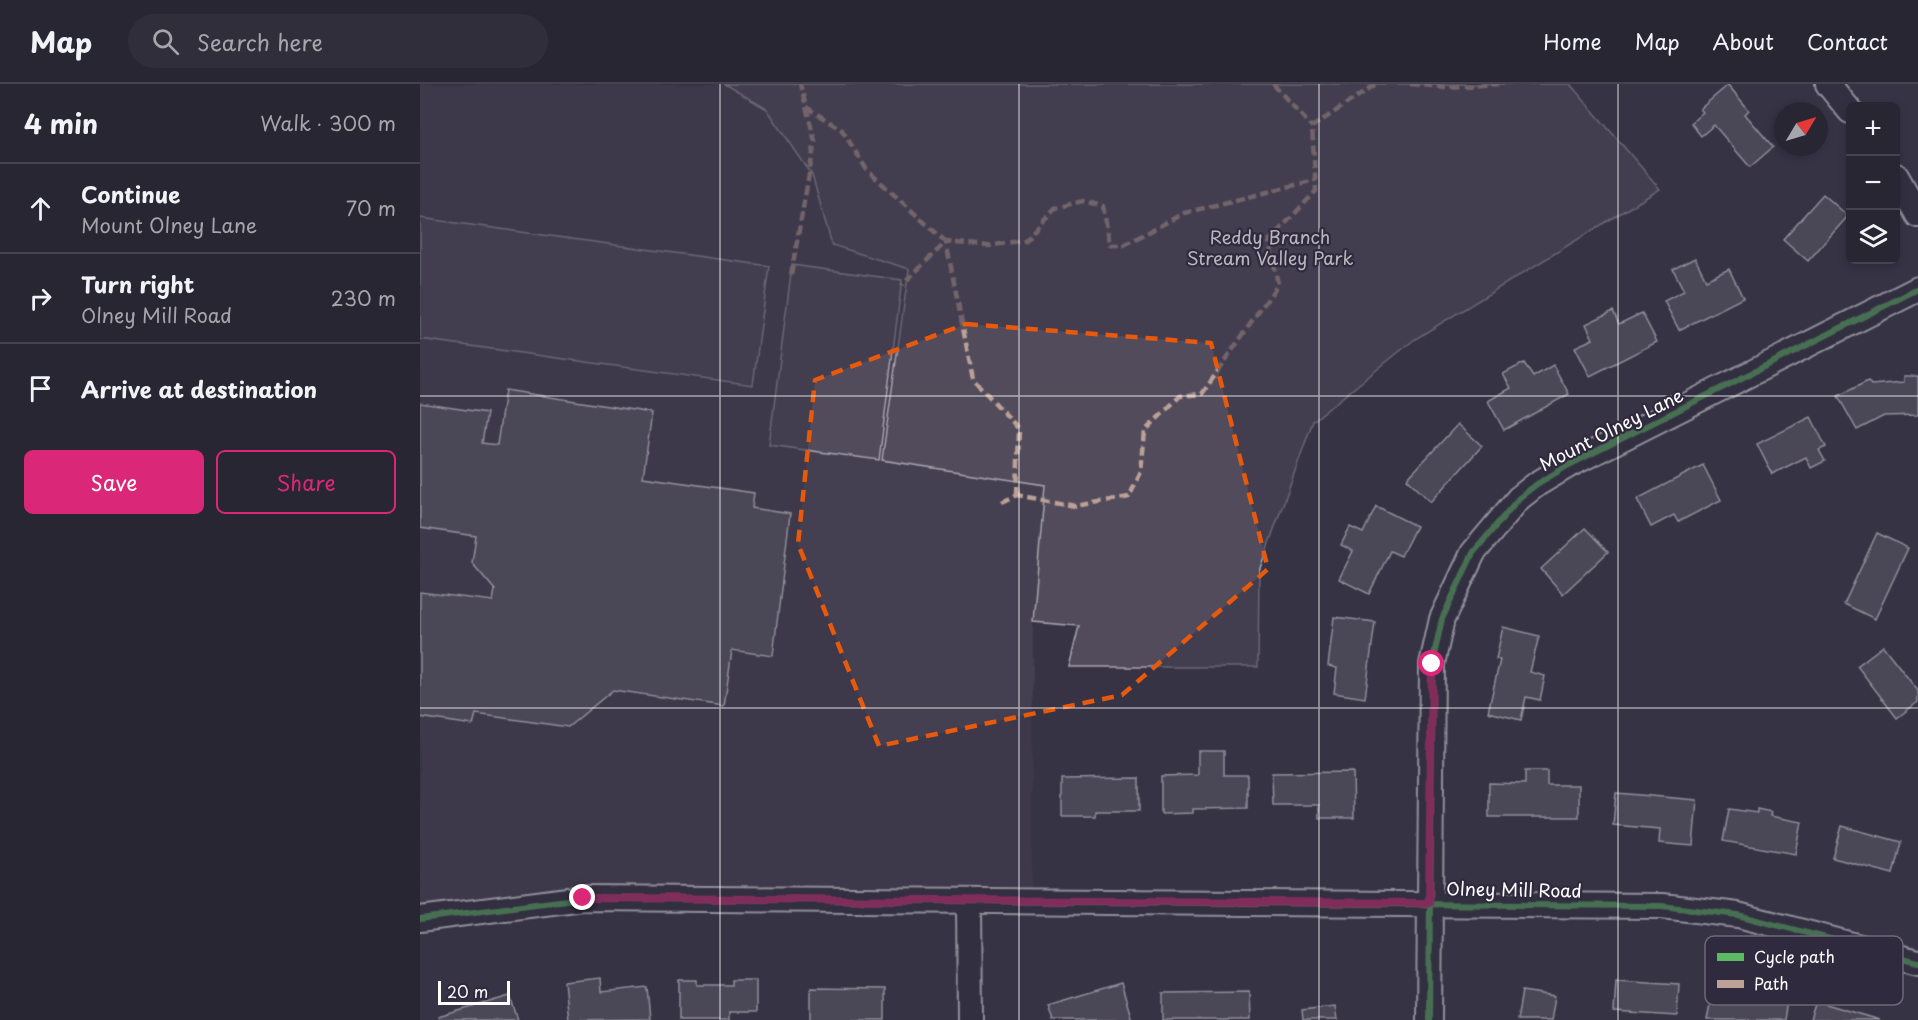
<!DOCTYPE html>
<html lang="en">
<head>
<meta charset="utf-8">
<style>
	body { margin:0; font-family:"Playpen Sans",sans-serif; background:#312e3c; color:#f1f3f6 }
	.controls { position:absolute; right:18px; top:18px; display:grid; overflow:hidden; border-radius:9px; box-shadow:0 3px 9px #0003 }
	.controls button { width:54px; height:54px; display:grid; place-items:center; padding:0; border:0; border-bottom:2px solid #45434f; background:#292634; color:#f1f3f6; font:30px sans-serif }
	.compass { position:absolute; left:1354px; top:18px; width:54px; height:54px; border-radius:50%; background:#292634; box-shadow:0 3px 9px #0003; rotate:52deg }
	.scale { position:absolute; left:18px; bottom:15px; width:72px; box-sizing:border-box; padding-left:6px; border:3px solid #fff; border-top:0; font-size:16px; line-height:21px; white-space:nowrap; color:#fff; -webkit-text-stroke:4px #2f2a3d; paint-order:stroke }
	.stop { position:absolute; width:18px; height:18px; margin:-14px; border:4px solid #db2777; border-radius:50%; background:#fff }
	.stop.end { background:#db2777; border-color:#fff; box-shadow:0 2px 6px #0008 }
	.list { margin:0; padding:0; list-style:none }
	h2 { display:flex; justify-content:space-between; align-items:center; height:78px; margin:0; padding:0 24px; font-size:26px }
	h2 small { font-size:20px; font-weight:400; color:#a5a5ac }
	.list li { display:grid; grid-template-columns:39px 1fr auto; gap:18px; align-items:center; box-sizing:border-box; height:90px; padding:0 24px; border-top:2px solid #45434f }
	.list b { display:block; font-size:22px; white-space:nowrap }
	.list p { margin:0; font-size:20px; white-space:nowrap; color:#a5a5ac }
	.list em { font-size:20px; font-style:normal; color:#a5a5ac }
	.actions { display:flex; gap:12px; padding:18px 24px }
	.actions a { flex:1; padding:14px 0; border:2px solid #db2777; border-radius:9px; text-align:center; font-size:21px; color:#db2777 }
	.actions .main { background:#db2777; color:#fff }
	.icon { flex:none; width:33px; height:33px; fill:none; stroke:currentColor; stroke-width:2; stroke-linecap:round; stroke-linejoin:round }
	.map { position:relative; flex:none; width:1498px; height:936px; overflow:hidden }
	header { display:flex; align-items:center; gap:36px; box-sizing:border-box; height:84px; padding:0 30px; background:#292634; border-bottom:2px solid #45434f }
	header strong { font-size:28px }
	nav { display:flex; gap:33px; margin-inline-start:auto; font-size:21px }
	.search { width:420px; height:54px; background:#312e3c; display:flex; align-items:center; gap:15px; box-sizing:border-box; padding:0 21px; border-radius:33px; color:#a5a5ac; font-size:22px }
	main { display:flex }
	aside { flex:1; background:#292634 }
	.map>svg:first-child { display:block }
	.built { fill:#444051 }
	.green { fill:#514c5c; stroke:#a8a6ae; stroke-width:1.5 }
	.building { fill:#635f6d; stroke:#fff; stroke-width:1.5 }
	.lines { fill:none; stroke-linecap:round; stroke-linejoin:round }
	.street-casing { stroke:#fff; stroke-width:28 }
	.street { stroke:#2f2a3d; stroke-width:24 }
	.quiet { stroke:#bda197; stroke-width:4.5; stroke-dasharray:9 4.5; stroke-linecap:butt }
	.cycleway-casing { stroke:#2f2a3d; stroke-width:10 }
	.cycleway { stroke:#5cba63; stroke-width:6 }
	.route { stroke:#db2777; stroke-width:8 }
	.marked { fill:none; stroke:#e8590c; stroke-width:4.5; stroke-dasharray:12 8; stroke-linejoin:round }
	.grid { fill:none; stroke:#fff; stroke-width:1.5; stroke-opacity:0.55 }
	.labels { text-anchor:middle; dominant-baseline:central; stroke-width:4.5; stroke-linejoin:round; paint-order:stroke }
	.park-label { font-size:18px; fill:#b9b7be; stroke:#2f2a3d }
	.street-label { font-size:18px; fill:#fff; stroke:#2f2a3d }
	.key { fill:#2f2a3d; stroke:#6d6a77; stroke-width:1.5 }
	.key-label { font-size:16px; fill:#fff }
</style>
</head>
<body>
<header>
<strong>Map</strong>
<div class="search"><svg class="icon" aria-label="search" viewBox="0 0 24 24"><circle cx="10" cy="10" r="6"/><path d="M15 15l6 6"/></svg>Search here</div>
<nav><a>Home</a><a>Map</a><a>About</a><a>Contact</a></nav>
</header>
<main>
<aside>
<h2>4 min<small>Walk · 300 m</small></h2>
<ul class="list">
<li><svg class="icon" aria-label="ahead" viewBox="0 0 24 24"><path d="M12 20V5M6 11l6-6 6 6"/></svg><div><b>Continue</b><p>Mount Olney Lane</p></div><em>70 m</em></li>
<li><svg class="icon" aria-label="right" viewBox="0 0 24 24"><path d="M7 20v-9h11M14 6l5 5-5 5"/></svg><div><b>Turn right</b><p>Olney Mill Road</p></div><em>230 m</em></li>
<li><svg class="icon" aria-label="arrive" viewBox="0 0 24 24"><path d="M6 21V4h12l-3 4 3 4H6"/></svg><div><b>Arrive at destination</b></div></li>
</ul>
<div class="actions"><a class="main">Save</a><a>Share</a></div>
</aside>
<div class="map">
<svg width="1498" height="936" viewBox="0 0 1498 936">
	<rect width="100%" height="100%" fill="#373345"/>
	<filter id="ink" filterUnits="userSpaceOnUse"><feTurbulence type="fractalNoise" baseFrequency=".0167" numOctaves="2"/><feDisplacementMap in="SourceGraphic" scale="12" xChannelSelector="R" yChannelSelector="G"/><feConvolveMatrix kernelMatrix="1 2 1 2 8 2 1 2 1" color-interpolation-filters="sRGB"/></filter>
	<g filter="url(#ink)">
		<polygon class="built" points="0,0 304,0 347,24 392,91 412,161 490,185 462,376 625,401 613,538 612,817 163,814 0,835"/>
		<g class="green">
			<polygon points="304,0 1150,0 1240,105 995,255 893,337 839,487 838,583 649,583 659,542 613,538 625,401 462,376 489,185 412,161 392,91 347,25"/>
			<polygon points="0,134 349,182 333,301 0,255"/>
			<polygon points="372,181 482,196 459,376 349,361"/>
		</g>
		<g class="building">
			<polygon points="1308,1 1329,26 1325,30 1353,63 1330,83 1294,41 1281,52 1271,39 1283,28 1280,25"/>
			<polygon points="1403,110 1428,132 1388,177 1363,155"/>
			<polygon points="1275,174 1286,196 1309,185 1323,214 1259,246 1244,217 1264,207 1253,185"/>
			<polygon points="1193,227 1199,240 1222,229 1237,258 1170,292 1155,263 1173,255 1166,240"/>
			<polygon points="1104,279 1113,293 1133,281 1149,310 1084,346 1068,317 1091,304 1083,290"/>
			<polygon points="1484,292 1498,292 1498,331 1464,332 1437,346 1418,312 1448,297 1451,301 1484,298"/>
			<polygon points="85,306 232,329 223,393 334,409 332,424 370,430 353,572 312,566 304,622 193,606 148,643 56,630 53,641 0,633 0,508 73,517 75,506 52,479 56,452 0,444 0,319 67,329 62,359 77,361"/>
			<polygon points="1391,333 1406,363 1399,366 1405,377 1391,384 1386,373 1352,390 1337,360"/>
			<polygon points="1038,340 1062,362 1011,418 987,395"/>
			<polygon points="1283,381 1301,416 1258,438 1254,431 1231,443 1217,415"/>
			<polygon points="956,422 996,442 981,472 970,467 949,510 919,495 933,467 921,461 930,443 943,449"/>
			<polygon points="1165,444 1188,468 1143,510 1121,485"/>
			<polygon points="1457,449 1488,464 1455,535 1424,520"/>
			<polygon points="914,533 955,538 945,614 914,609 917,584 908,582"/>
			<polygon points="1083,543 1119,552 1110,588 1125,592 1120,616 1106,613 1101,636 1068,628 1080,576 1076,575"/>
			<polygon points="1463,562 1498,607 1498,618 1477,634 1437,582"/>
			<polygon points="778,667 804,667 804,691 828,691 828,724 773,725 773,729 741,730 741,692 778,691"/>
			<polygon points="1105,687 1127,687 1127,701 1159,701 1159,733 1069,733 1069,699 1105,700"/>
			<polygon points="933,688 934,734 899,734 899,721 853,721 852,689"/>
			<polygon points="719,694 719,727 675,727 675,732 642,732 642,695"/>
			<polygon points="1196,709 1277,716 1273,762 1239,759 1240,745 1193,741"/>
			<polygon points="1309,725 1337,729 1337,725 1351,728 1350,732 1382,738 1376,770 1303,757"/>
			<polygon points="1422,742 1481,758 1473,790 1413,774"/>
			<polygon points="180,894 181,908 227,903 230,935 148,936 144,898"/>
			<polygon points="259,896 277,896 277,901 311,901 311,896 336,896 336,928 309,928 309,936 259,936"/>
			<polygon points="1196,896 1259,900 1257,932 1194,928"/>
			<polygon points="701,899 712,936 633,936 628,921"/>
			<polygon points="391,904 465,905 465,936 391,936"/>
			<polygon points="1293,904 1367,917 1364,936 1287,936"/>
			<polygon points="1102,907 1135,912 1131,936 1097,936"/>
			<polygon points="829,908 830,936 743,936 743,909"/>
			<polygon points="90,912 98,936 19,936 18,933"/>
			<polygon points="1396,917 1460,936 1390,936"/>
			<polygon points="915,922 917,936 883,936 882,926"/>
		</g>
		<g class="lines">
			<g class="street-casing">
				<g id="street">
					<polyline points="1408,0 1430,27"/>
					<polyline points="1476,92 1498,131"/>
					<polyline points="549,818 550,936"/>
					<polyline points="0,835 163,814 1242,822 1318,831 1498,878"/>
					<polyline points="1009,936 1012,580 1022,535 1053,469 1099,414 1117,400 1149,381 1498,205"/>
				</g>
			</g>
			<use href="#street" class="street"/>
			<g class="quiet">
				<polyline points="853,0 892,43"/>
				<polyline points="990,0 1025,3 1079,0"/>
				<polyline points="386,23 422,46 447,86 526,158 482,201"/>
				<polyline points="371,191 395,57 380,0"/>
				<polyline points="597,411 599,345 553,295 526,158 568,162 605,156 635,124 663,117 683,122 690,161 704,161 764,129 895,96"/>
				<polyline points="582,418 597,411 655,422 709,413 721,388 725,347 760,312 782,310 858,200 849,157 896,107 892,43 956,0"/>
			</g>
			<g class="cycleway-casing">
				<g id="cycleway">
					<polyline points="0,835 163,814 1242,822 1318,831 1498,878"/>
					<polyline points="1009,936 1012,580 1022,535 1053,469 1099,414 1117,400 1149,381 1498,205"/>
				</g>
			</g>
			<use href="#cycleway" class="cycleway"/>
		</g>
	</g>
	<g class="lines" filter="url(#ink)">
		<polyline class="route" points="163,814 1009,819 1012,580"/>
	</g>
	<path d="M0 0H1498V936H0ZM546,240L791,259L848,485L702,611L459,662L378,460L395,296Z" fill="#373345" fill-opacity=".55" fill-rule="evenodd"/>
	<path class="marked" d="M546,240L791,259L848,485L702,611L459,662L378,460L395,296Z"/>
	<path class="grid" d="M300,0V936M599,0V936M899,0V936M1198,0V936M0,312H1498M0,624H1498"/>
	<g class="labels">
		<g class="park-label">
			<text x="850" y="152">Reddy Branch<tspan x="850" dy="21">Stream Valley Park</tspan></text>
		</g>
		<g class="street-label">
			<text transform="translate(1191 345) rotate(-27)">Mount Olney Lane</text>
			<text transform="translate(1094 805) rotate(1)">Olney Mill Road</text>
		</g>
	</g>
	<rect x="1285" y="852" width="198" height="69" rx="9" class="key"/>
	<rect x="1297" y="869" width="27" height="8" fill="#5cba63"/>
	<rect x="1297" y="896" width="27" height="8" fill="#bda197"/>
	<g class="key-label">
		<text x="1334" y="879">Cycle path</text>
		<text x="1334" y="906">Path</text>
	</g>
</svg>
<div class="controls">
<button>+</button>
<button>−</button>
<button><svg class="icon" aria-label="layers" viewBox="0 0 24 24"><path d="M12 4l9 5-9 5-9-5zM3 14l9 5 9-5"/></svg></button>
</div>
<svg class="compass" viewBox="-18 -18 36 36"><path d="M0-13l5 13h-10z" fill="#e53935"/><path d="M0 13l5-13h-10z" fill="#a5a5ac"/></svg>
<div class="scale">20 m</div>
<div class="stop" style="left:1012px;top:580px"></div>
<div class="stop end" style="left:163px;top:814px"></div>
</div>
</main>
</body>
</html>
